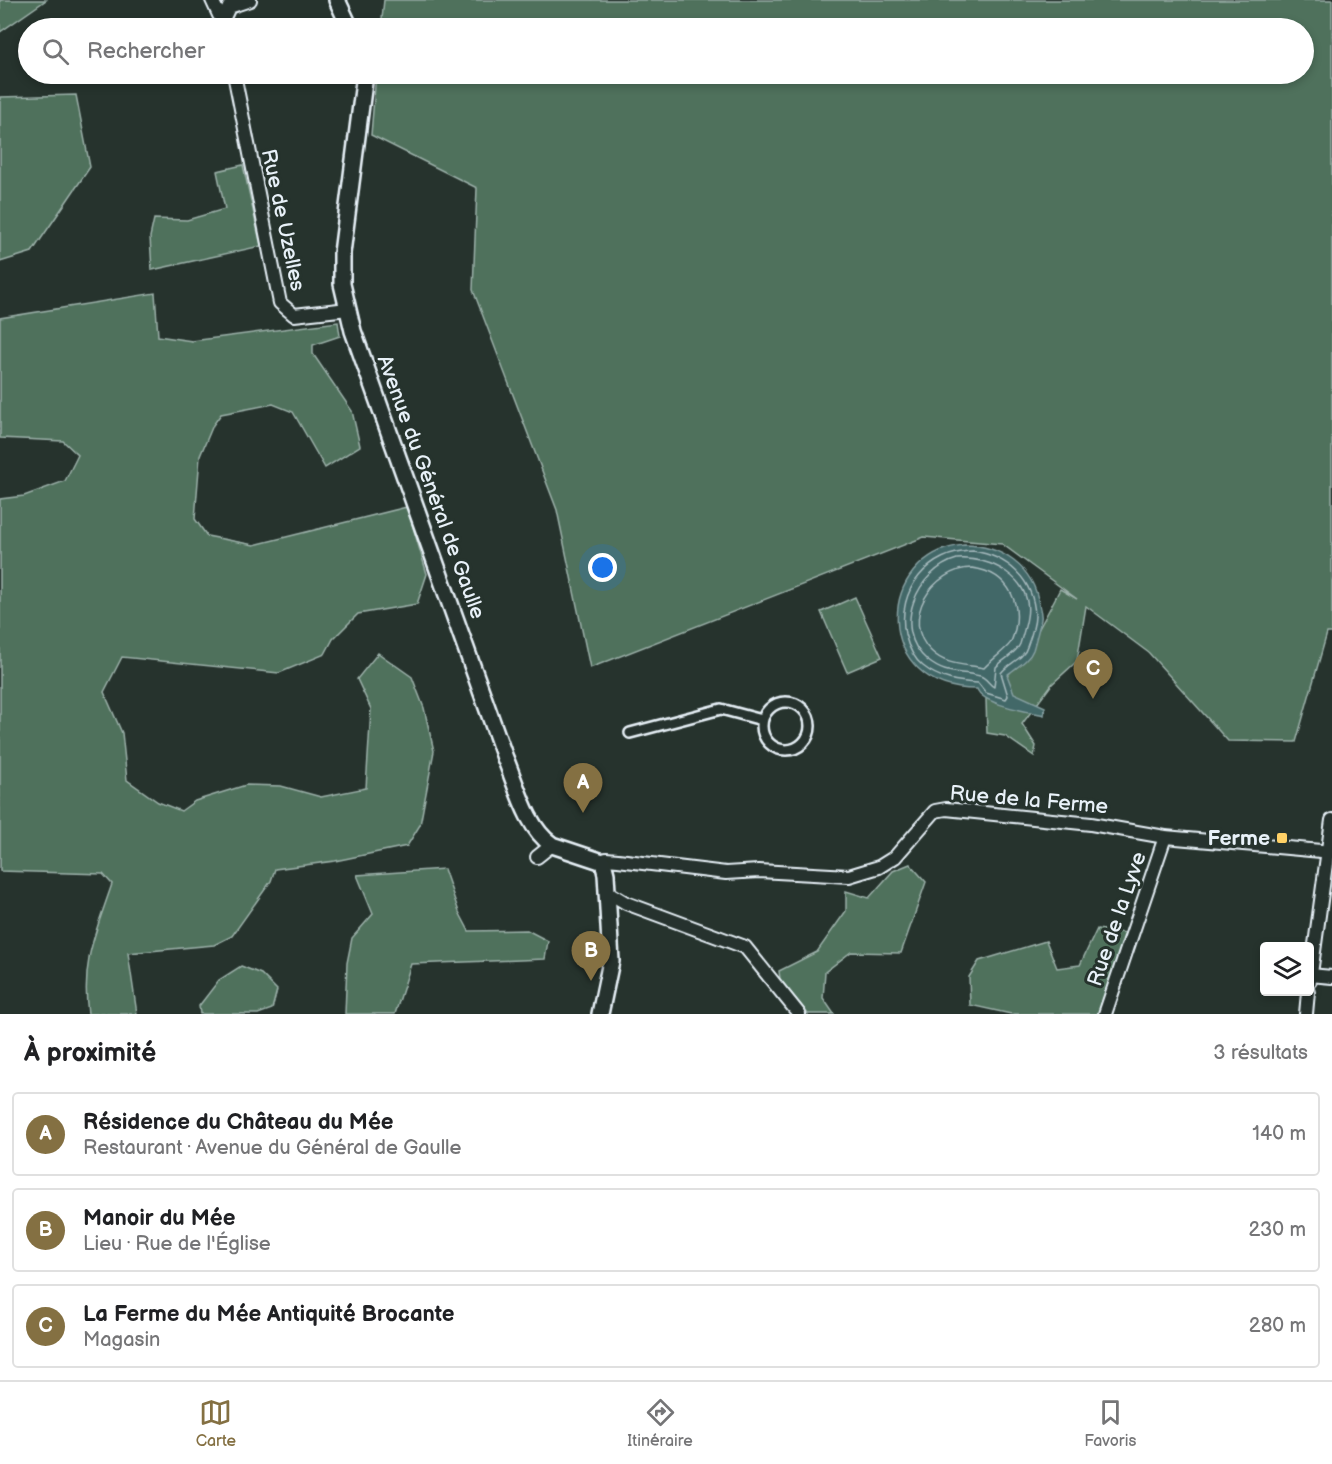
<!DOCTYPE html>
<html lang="fr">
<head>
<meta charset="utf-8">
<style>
	body { margin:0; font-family:"Balsamiq Sans",sans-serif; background:#f2f2f2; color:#202124 }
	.controls { position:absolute; right:18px; bottom:18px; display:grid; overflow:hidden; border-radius:6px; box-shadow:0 3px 9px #0003 }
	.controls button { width:54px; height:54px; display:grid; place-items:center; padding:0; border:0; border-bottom:2px solid #e0e0e0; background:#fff; color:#202124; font:30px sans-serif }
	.you { position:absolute; left:603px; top:568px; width:21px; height:21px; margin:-15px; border:4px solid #fff; border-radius:50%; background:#1a73e8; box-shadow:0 0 0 9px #1a73e833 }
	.badge { display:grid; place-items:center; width:39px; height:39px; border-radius:50%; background:#847042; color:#fff; font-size:20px; font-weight:700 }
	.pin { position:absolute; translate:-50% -50px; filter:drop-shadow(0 2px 3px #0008) }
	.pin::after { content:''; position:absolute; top:32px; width:21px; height:18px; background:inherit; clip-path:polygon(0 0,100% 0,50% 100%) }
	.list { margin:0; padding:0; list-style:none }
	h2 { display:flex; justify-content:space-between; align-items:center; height:78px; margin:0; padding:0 24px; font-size:26px }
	h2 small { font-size:20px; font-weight:400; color:#757577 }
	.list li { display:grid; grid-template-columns:39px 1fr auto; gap:18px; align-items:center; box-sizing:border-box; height:84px; margin:0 12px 12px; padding:0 12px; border:2px solid #e0e0e0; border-radius:6px }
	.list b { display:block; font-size:22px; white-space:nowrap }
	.list p { margin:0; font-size:20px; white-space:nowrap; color:#757577 }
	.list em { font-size:20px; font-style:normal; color:#757577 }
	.icon { flex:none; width:33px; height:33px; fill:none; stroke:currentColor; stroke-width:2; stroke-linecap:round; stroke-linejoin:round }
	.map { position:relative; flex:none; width:1332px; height:1014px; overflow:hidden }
	.search { position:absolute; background:#fff; box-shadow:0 3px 9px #0003; left:18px; right:18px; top:18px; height:66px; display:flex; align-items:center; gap:15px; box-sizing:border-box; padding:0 21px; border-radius:33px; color:#757577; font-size:22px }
	.sheet { height:366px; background:#fff }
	nav { display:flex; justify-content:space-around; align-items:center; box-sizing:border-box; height:84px; border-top:2px solid #e0e0e0; background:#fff; font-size:16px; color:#757577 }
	nav a { display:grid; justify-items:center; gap:3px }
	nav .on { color:#847042 }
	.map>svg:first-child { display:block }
	.green { fill:#50715c; stroke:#9cb1aa; stroke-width:1.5 }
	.water { fill:#436867; stroke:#859fa1; stroke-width:1.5 }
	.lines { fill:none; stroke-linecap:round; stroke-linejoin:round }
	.shore { stroke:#a6babe; stroke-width:1.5 }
	.pedestrian-casing { stroke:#e8f1f8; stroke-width:14 }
	.minor-casing { stroke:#e8f1f8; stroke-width:16 }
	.tertiary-casing { stroke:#e8f1f8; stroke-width:20 }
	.pedestrian { stroke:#26332d; stroke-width:9 }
	.minor { stroke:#26332d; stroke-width:12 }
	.tertiary { stroke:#26332d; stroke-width:15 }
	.poi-dot { fill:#ffd166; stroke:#26332d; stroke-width:2 }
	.labels { text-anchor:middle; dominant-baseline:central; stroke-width:6; stroke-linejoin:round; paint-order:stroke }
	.street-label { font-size:21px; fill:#e8f1f8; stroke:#26332d }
	.poi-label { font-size:21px; font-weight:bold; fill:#e8f1f8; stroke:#26332d; text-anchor:end }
</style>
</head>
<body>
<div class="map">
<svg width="1332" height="1014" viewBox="0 0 1332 1014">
	<rect width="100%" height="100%" fill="#26332d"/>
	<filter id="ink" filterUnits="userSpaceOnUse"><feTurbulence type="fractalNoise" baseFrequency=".0167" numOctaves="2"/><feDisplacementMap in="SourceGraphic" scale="12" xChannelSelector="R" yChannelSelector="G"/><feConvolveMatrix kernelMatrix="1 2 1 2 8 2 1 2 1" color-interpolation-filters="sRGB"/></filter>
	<g filter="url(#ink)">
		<g class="green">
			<polygon points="0,0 46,0 0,32"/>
			<path d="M384,0H1332V633H1327L1296,742L1228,741L1149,653L1086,606L1077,661L1052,684L1022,724L1036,746L1034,756L1005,736L987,733L986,699C1020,667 1039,630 1060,589L1077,599L1002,544L924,537L590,668L557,510L473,290L477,188L371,135L376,74H1304V28H381Z"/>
			<polygon points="76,95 90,167 32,252 0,262 0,97"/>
			<polygon points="243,165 261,246 152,270 150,237 154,219 187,220 225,209 217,171"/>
			<path d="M155,293L158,336L192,341L338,322L340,336L313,345V354L352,411L360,446L325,468L293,412L273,404L221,414L213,425L200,456L195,519L207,536L254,545L407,507L427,574L417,604L358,614L333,639L325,654L279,673L122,657L104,692L122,733L127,780L158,802L181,811L195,801L246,785L281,786L321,797L366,788L371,709L357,679L378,653L412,677L424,708L434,751L420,825L407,846L335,861L275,869L271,881L232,936L214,945L128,953L137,1014H88C81,961 96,932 112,884L103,874L0,871V499L24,496L65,481L78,455L63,441L0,438V318Z"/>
			<polygon points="855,597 882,657 847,672 821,612"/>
			<polygon points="910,864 926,882 901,953 851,952 825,972 823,998 834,1014 808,1014 780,979 779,971 817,952 846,911 846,891 869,898 893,871"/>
			<polygon points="444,869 459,912 469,931 527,930 548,941 545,959 411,964 395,1014 345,1014 347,963 352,938 373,914 357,875"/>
			<polygon points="1097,929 1127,933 1099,1014 1011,1014 970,1005 969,977 979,961 1046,941 1057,968 1080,965"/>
			<polygon points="241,966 261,974 277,990 272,1009 258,1014 200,1014 199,1006 219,980"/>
		</g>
		<path class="water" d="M964,545C1001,545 1034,567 1039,605C1040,609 1042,615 1041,619C1041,621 1034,647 1033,650C1029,661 1015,668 1007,675L1014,693L1045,707L1044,715C1027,711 983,705 977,689C872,690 874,554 964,545Z"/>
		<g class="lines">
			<g class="shore">
				<path d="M973,551C1007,556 1034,579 1035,616C1035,623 1030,639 1027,647C1024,659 1008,663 1001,673L1008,696L1006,699L986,693L978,683C958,682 939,679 923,666C913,658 908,646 905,634C896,590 929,551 973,551Z"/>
				<path d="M957,559C989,556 1034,578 1027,617C1026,625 1022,637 1020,644C1016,654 1003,659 996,667L994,687C989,685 987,678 980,676C959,670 948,677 927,660C891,629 917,570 957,559Z"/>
				<path d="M972,568C1011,573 1025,607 1011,642C1008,648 989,662 984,668C965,664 946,666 931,651C899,620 933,568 972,568Z"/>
			</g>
			<g class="pedestrian-casing">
				<g id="pedestrian">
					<circle cx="786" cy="726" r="24"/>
					<polyline points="630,733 721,709 762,720"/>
				</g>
			</g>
			<g class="minor-casing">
				<g id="minor">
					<polyline points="212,0 224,26"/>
					<polyline points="222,22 229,7 250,0"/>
					<polyline points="234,74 280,303 294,315 348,309"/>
					<polyline points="537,857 552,845"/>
					<polyline points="603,862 606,859 618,860 726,873 759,871 849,876 879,867 895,857 935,811 946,809 1091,824 1165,837 1332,852"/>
					<polyline points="606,891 626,903 745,947 799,1014"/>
					<polyline points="1310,975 1332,977"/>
					<polyline points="1310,981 1332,820"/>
					<polyline points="1105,1014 1165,837"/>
					<polyline points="1306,1014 1308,992"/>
				</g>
			</g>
			<g class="tertiary-casing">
				<g id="tertiary">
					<polyline points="337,0 350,28"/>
					<path d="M365,74L342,253V284L353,331L505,758C517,786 526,827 552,845L603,862L606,874L611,961L600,1014"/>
				</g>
			</g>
			<use href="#pedestrian" class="pedestrian"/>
			<use href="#minor" class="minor"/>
			<use href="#tertiary" class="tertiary"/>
		</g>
	</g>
	<rect class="poi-dot" x="1276" y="832" width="12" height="12" rx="3"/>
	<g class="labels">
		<g class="street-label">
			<text transform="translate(283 220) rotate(78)">Rue de Uzelles</text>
			<text transform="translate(431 487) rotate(70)">Avenue du Général de Gaulle</text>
			<text transform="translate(1029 800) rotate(5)">Rue de la Ferme</text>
			<text transform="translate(1117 919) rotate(-71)">Rue de la Lyve</text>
		</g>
		<g class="poi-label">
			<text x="1270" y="838">Ferme</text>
		</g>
	</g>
</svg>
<div class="controls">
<button><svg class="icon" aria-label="layers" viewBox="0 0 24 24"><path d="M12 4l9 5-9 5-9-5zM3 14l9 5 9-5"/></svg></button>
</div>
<div class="you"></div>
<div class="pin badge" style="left:583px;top:813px">A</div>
<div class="pin badge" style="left:591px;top:981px">B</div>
<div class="pin badge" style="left:1093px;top:699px">C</div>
<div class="search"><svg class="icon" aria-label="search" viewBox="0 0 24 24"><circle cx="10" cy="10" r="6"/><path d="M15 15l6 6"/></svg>Rechercher</div>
</div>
<section class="sheet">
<h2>À proximité<small>3 résultats</small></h2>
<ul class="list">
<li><span class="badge">A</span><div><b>Résidence du Château du Mée</b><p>Restaurant · Avenue du Général de Gaulle</p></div><em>140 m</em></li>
<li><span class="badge">B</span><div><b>Manoir du Mée</b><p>Lieu · Rue de l'Église</p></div><em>230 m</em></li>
<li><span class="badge">C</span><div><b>La Ferme du Mée Antiquité Brocante</b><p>Magasin</p></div><em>280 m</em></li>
</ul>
</section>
<nav>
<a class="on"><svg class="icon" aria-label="map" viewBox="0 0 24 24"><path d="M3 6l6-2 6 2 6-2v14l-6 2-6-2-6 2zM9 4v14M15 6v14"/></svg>Carte</a>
<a><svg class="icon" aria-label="directions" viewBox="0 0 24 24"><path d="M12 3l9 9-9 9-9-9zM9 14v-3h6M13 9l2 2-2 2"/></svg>Itinéraire</a>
<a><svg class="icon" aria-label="saved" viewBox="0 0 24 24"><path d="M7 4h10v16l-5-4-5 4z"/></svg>Favoris</a>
</nav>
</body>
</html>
